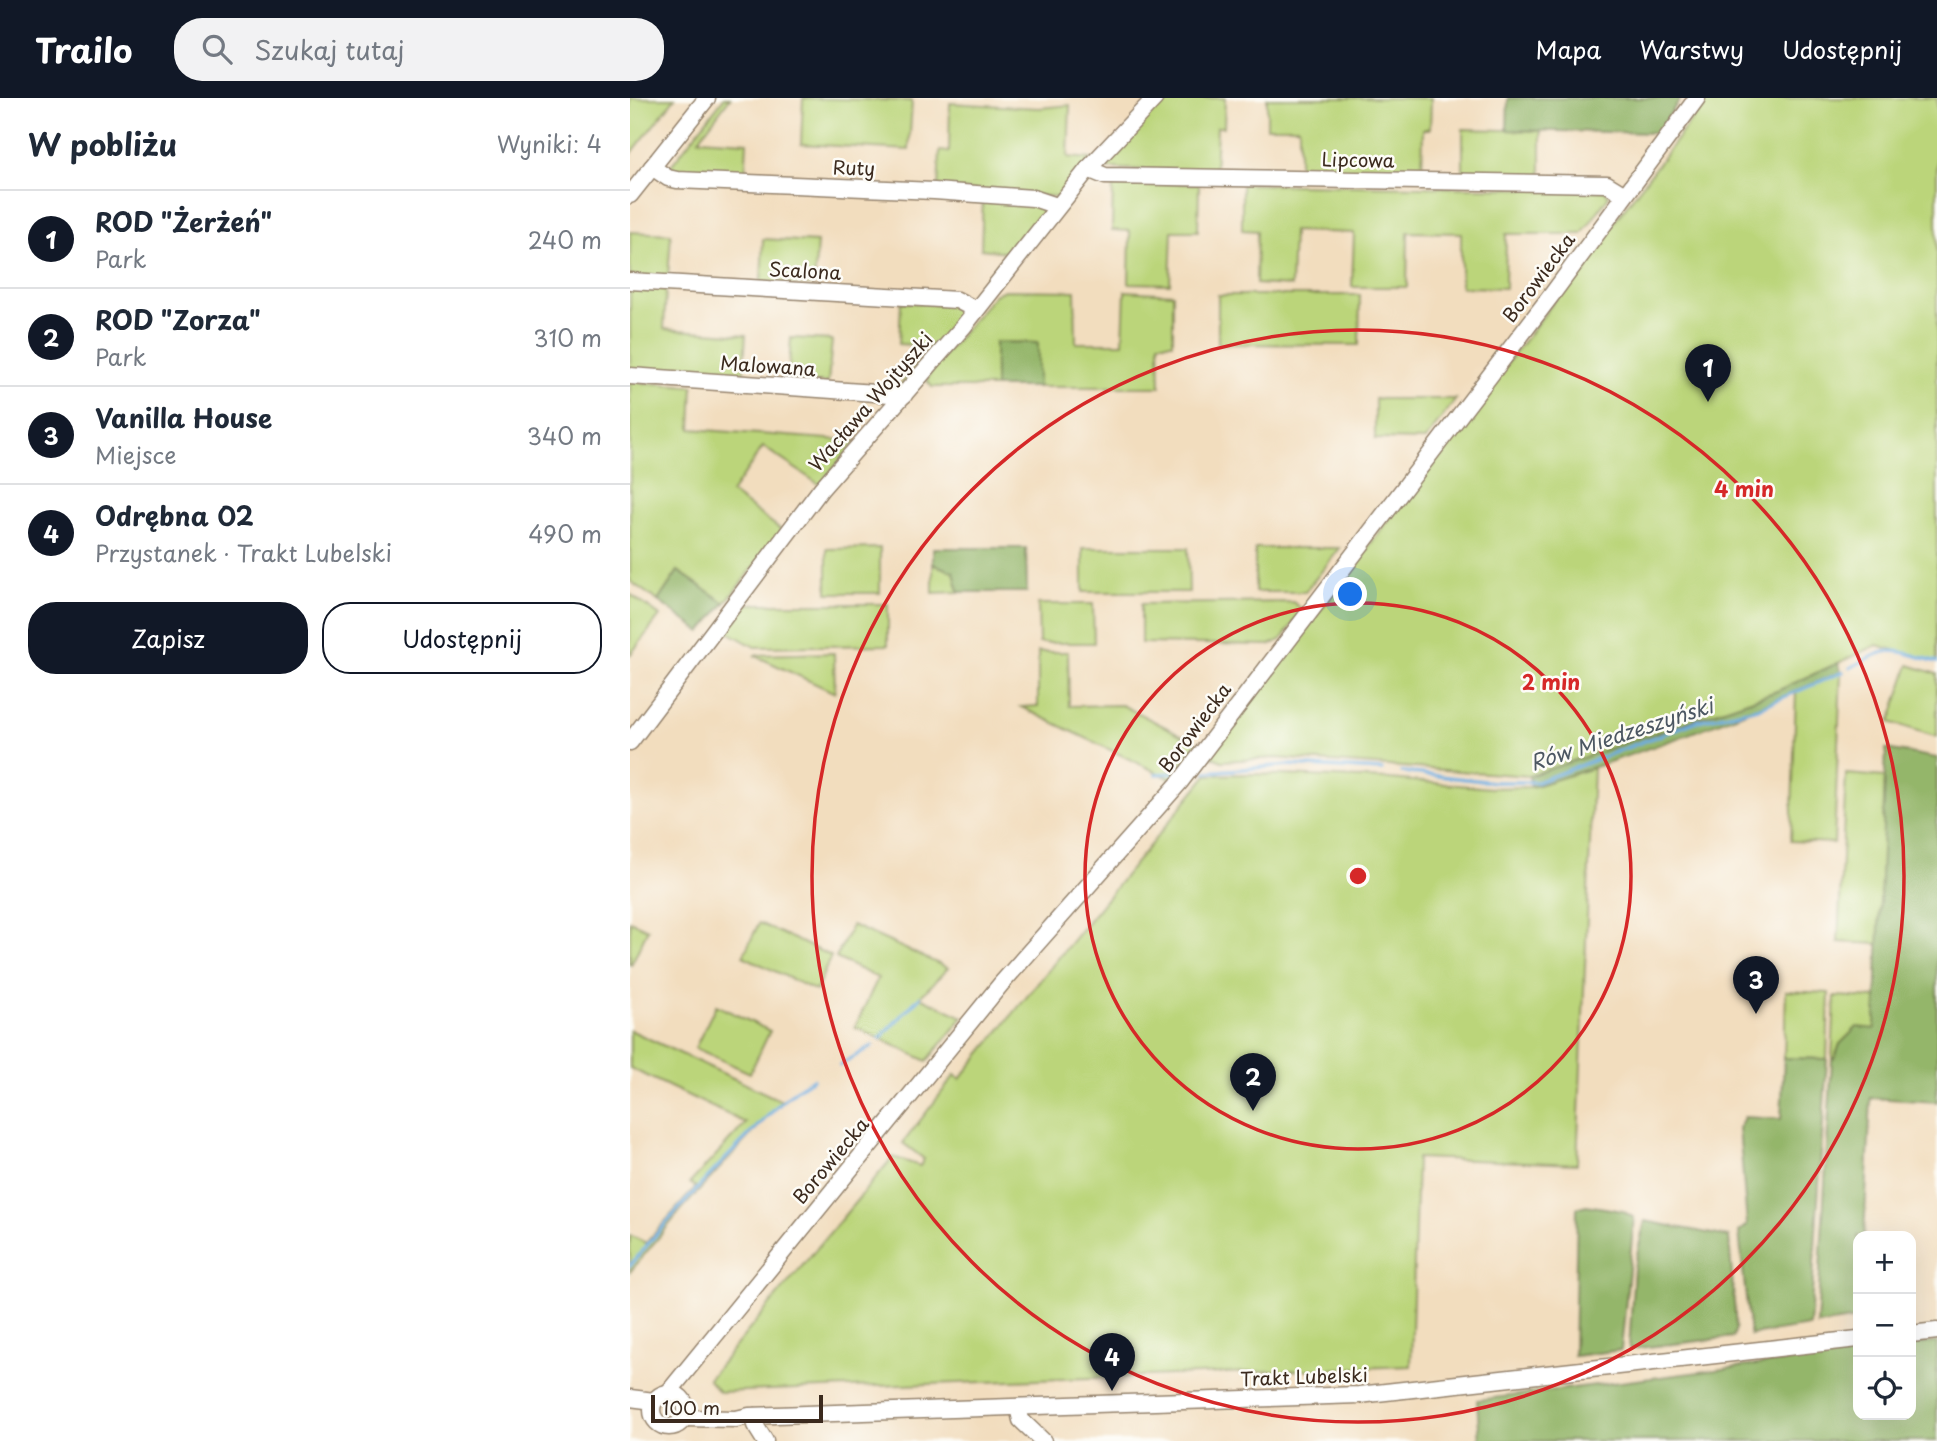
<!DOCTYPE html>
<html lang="pl">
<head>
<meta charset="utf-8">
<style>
	body { margin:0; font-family:"Playpen Sans",sans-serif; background:#f2f2f3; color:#1f2937 }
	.controls { position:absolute; right:21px; bottom:21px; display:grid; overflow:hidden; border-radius:14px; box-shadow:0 7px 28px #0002 }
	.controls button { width:63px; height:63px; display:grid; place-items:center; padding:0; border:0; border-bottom:2px solid #e0e1e3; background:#fff; color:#1f2937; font:35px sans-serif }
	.scale { position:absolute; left:21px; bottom:18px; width:172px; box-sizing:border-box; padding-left:7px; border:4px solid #3b2a1e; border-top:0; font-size:19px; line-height:24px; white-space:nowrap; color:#3b2a1e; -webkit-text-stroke:5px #fdfcf7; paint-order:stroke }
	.you { position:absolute; left:721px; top:497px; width:24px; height:24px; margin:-18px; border:5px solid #fff; border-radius:50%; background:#1a73e8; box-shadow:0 0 0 10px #1a73e833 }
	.badge { display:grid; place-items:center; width:46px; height:46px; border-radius:50%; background:#111827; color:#fff; font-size:23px; font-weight:700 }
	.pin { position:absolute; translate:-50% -58px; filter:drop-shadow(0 2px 4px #0008) }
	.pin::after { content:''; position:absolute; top:37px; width:24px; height:21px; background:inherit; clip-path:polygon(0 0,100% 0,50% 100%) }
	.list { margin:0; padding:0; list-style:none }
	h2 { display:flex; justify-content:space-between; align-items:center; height:91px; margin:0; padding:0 28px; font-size:30px }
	h2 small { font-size:23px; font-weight:400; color:#747a83 }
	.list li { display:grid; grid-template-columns:46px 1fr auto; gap:21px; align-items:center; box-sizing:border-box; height:98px; padding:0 28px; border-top:2px solid #e0e1e3 }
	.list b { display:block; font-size:26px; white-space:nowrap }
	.list p { margin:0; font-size:23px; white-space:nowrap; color:#747a83 }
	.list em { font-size:23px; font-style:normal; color:#747a83 }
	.actions { display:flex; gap:14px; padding:21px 28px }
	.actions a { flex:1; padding:16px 0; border:2px solid #111827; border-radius:28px; text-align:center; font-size:24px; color:#111827 }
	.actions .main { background:#111827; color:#fff }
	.icon { flex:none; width:38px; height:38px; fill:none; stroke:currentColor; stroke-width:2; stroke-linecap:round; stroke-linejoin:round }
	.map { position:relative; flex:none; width:1307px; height:1343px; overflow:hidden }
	header { display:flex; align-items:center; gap:42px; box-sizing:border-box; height:98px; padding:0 35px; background:#111827; color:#fff }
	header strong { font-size:33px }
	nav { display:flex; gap:38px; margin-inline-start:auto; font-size:24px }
	.search { width:490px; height:63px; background:#f2f2f3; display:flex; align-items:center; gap:18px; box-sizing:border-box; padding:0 24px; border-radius:28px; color:#747a83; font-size:26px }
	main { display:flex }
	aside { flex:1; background:#fff }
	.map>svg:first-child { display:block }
	.green { fill:#bbd57a; stroke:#7b804c; stroke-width:2 }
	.forest { fill:#94b66a; stroke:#687044; stroke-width:2 }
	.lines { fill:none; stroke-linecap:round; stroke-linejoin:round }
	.stream { stroke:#6cabdf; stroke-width:3.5 }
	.minor-casing { stroke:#96846e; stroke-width:19 }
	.minor { stroke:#fff; stroke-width:16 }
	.ring { fill:none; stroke:#d62828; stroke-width:3.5 }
	.labels { text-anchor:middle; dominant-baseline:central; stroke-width:5; stroke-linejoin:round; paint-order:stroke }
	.street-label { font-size:19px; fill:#3b2a1e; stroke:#fdfcf7 }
	.water-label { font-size:21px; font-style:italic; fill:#4c5762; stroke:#fdfcf7 }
	.centre { fill:#d62828; stroke:#fdfcf7; stroke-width:3.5 }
	.ring-label { font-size:21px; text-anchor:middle; font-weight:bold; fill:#d62828; stroke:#fdfcf7; stroke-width:5; stroke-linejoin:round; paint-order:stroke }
</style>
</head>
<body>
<header>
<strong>Trailo</strong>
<div class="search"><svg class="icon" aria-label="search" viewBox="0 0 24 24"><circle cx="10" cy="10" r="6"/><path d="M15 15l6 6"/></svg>Szukaj tutaj</div>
<nav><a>Mapa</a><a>Warstwy</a><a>Udostępnij</a></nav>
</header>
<main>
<aside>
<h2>W pobliżu<small>Wyniki: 4</small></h2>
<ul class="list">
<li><span class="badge">1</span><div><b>ROD &quot;Żerżeń&quot;</b><p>Park</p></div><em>240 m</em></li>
<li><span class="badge">2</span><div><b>ROD &quot;Zorza&quot;</b><p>Park</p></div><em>310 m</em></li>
<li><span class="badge">3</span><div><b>Vanilla House</b><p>Miejsce</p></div><em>340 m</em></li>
<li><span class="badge">4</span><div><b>Odrębna 02</b><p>Przystanek · Trakt Lubelski</p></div><em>490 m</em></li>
</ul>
<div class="actions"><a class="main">Zapisz</a><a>Udostępnij</a></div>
</aside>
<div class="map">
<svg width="1307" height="1343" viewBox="0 0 1307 1343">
	<rect width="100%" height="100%" fill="#fdfcf7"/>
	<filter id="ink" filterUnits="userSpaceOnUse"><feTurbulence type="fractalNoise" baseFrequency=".0143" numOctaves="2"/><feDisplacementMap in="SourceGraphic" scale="14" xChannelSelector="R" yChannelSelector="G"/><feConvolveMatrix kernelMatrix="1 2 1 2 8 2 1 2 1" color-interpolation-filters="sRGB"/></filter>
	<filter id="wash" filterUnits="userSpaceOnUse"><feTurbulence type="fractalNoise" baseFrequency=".00686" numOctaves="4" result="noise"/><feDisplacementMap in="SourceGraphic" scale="28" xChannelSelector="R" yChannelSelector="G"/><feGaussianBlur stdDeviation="1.57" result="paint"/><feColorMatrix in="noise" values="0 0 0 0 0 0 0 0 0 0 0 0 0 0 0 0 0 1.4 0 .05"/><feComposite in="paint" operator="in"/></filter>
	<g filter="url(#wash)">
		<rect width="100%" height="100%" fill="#f2ddbe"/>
		<g class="green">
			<polygon points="0,0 45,0 0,57"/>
			<polygon points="94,0 100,0 69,41 117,44 115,82 36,74"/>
			<polygon points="173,0 282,3 279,52 171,46"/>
			<polygon points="531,0 595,0 594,29 587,29 585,75 472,70 469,65"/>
			<polygon points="637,0 801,0 800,31 793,31 792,77 669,75 669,29 637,29"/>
			<polygon points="1078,0 1307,0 1307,564 1247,547 1147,593 899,678 646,660 592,663 580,658"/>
			<polygon points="320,5 409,10 440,7 438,59 461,61 429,99 308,90 310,53 319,54"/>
			<polygon points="833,31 911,33 911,79 833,78"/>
			<polygon points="483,84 569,86 568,133 542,133 540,186 499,185 500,133 482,132"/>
			<polygon points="612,86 975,92 979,98 952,136 876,136 875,190 831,189 831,135 778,134 777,189 722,189 724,135 663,133 661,188 626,186 627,133 612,132"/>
			<polygon points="353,99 409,106 413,113 412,121 350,199 343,196 377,154 351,151"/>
			<polygon points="0,134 41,136 38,179 0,179"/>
			<polygon points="133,141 187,144 184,187 131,185"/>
			<polygon points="0,189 36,191 34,231 116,237 113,279 0,273"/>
			<polygon points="374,192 445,193 446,245 493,245 495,193 543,196 543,245 529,245 530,289 408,289 408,245 365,244 365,289 302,289 297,283 300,274 364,197"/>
			<polygon points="588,197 730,197 729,247 588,246"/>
			<polygon points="271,204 329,207 334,221 276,289 267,291 301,248 269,246"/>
			<polygon points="161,240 202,242 198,285 158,283"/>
			<polygon points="0,284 63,288 61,331 226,343 190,387 133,349 101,395 153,433 95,505 48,473 28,503 0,483"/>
			<polygon points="745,301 826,301 795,342 745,341"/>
			<polygon points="250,450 250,495 197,495 197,451"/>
			<polygon points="453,450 558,450 559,494 453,494"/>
			<polygon points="625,450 710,450 675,494 625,494"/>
			<polygon points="303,466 324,474 329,494 303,495"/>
			<polygon points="0,496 30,518 0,557"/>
			<polygon points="110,503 118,506 258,506 258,547 125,549 91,530"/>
			<polygon points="663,504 673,512 651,542 640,547 511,545 511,506"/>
			<polygon points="408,506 463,506 464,545 409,545"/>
			<polygon points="408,554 438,554 439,608 492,607 567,645 545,683 391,609 408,608"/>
			<polygon points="204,555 205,595 124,557"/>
			<polygon points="1279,567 1307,576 1307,639 1260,624"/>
			<polygon points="1211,574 1204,745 1161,743 1166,594"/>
			<polygon points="963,670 947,1066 787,1060 781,1268 89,1294 78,1281 263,1059 290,1068 294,1061 273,1045 325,977 330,981 577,677 623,676 759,681 861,690 901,689"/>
			<polygon points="1216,676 1255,679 1249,846 1208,844"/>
			<polygon points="0,823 18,831 1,867 0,867"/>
			<polygon points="129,825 201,858 186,893 113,858"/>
			<polygon points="222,827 318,870 290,899 333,919 297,963 225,929 248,880 206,860"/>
			<polygon points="1156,893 1199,895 1197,961 1154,960"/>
			<polygon points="1205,898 1246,900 1245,932 1210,946 1205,960 1202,961"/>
			<polygon points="86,907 140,933 120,975 65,950"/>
			<polygon points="0,932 152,1003 51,1112 0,1174 0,1137 16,1145 66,1089 60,1085 116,1025 0,970"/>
		</g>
		<g class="forest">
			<polygon points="878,0 1051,0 1027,35 877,32"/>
			<polygon points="365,244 408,245 408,289 365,289"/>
			<polygon points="303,450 396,450 397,494 329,494 324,474 303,466"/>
			<polygon points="48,473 95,505 71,534 28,503"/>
			<path d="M1208,565L1211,574C1110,619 1007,657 901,689L899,678L1147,593Z"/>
			<polygon points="1256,651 1307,660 1307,1004 1241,1000 1234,1138 1228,1138 1228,1221 1187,1227 1202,961 1205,960 1210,946 1227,929 1245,931"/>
			<polygon points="1154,960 1197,961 1180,1228 1120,1237 1109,1134 1117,1127 1109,1030 1114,1019 1151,1021"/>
			<polygon points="956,1107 993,1113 1004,1120 991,1252 944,1258 947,1110"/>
			<polygon points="1015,1123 1099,1139 1106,1230 1103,1239 999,1251 1004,1169"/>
			<polygon points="1307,1244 1307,1343 850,1343 847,1302 1228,1254 1228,1317 1281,1317 1281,1247"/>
		</g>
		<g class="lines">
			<g class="stream">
				<path d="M1220,570C1262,546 1262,551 1307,564"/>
				<polyline points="576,674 659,667 752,672"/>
				<polyline points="772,674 864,684 907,684 1067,623 1128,610 1213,574"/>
				<polyline points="526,676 546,675"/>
				<polyline points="250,940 290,899"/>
				<polyline points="210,967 242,948"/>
				<path d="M0,1168C39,1119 81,1075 125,1031C143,1013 160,994 183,981"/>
			</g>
		</g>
	</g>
	<g filter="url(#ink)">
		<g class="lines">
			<g class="minor-casing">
				<g id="minor">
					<polyline points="22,69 38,80 47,82 304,93 403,100 427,108"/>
					<polyline points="458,71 475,78 977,86 995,97"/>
					<polyline points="0,97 77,0"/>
					<polyline points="0,183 327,202 346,212"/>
					<polyline points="0,278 274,297"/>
					<polyline points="0,644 191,391 333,229 458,71 525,0"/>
					<polyline points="1281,1236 1307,1233"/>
					<polyline points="38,1295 371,886 550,684 923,195 1067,0"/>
					<circle cx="39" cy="1312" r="17"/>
					<polyline points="0,1300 24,1303"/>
					<polyline points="388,1309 391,1322 413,1343"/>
					<polyline points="125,1318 125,1327 135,1343"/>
					<polyline points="53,1320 106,1321 119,1318 729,1297 1228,1241"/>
				</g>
			</g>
			<use href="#minor" class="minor"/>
		</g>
	</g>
	<g class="ring">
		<circle cx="728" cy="778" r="273"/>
		<circle cx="728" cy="778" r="546"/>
	</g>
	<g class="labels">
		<g class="street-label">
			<text transform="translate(728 61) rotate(1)">Lipcowa</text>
			<text transform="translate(224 69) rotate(2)">Ruty</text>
			<text transform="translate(175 172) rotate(3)">Scalona</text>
			<text transform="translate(908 179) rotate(-53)">Borowiecka</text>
			<text transform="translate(138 267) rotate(4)">Malowana</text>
			<text transform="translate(240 303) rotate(-49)">Wacława Wojtyszki</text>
			<text transform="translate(564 629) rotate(-53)">Borowiecka</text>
			<text transform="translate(200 1062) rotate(-50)">Borowiecka</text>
			<text transform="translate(674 1278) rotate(-2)">Trakt Lubelski</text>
		</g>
		<g class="water-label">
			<text transform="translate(991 635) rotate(-18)">Rów Miedzeszyński</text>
		</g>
	</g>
	<circle cx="728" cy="778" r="10" class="centre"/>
	<g class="ring-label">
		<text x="1114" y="399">4 min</text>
		<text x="921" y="592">2 min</text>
	</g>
</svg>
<div class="controls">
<button>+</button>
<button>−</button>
<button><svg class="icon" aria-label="locate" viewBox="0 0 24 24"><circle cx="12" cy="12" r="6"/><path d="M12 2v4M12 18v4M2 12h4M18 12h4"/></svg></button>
</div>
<div class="scale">100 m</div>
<div class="you"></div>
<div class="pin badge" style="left:1078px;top:304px">1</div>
<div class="pin badge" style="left:623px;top:1013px">2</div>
<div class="pin badge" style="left:1126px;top:916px">3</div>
<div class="pin badge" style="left:482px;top:1293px">4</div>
</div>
</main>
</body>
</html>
